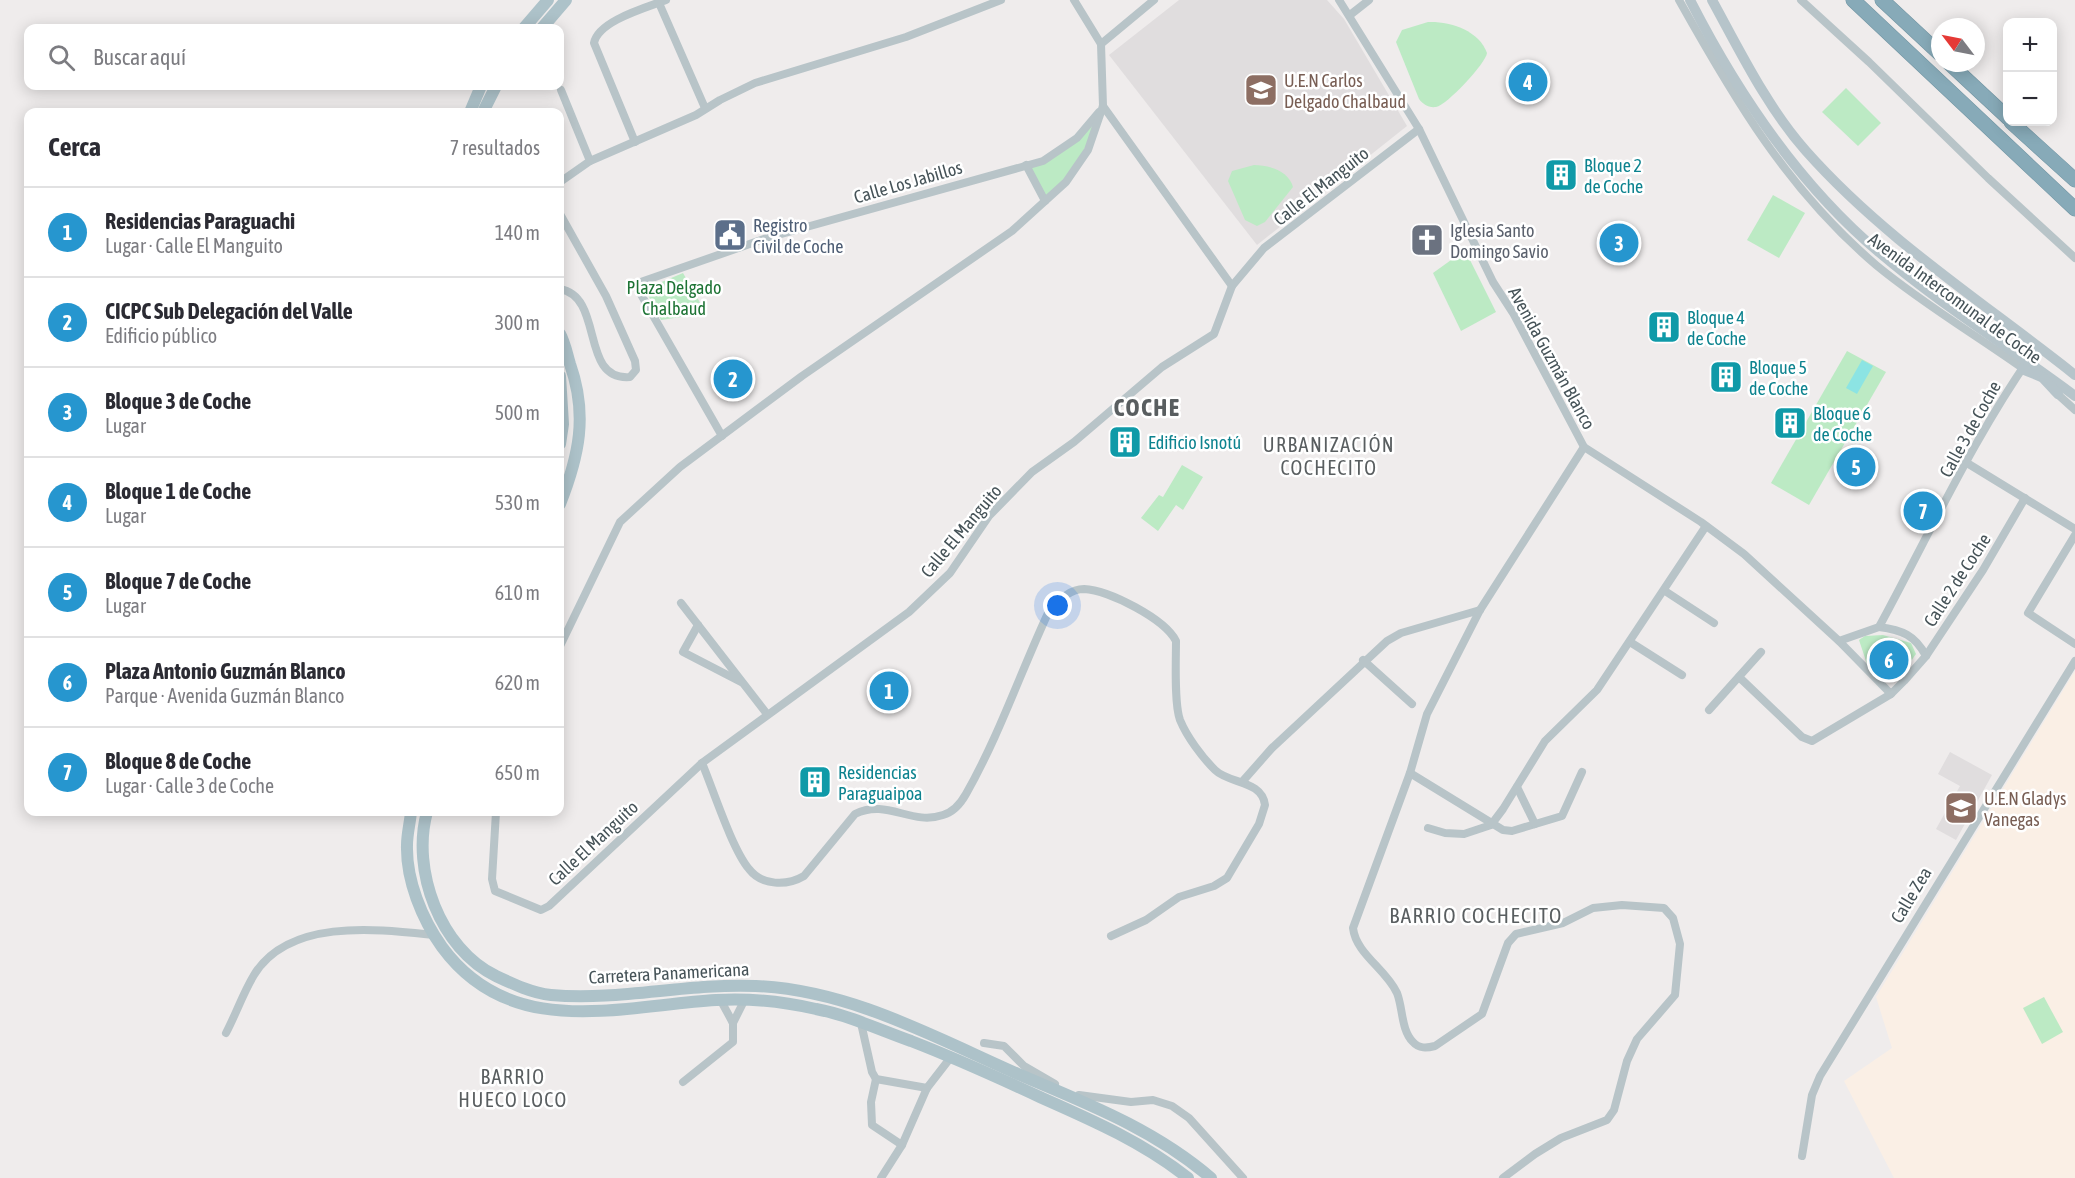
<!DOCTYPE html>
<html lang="es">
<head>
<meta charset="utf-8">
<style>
	body { margin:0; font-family:"Asap Condensed",sans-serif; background:#f7f7f7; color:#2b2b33 }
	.controls { position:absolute; right:18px; top:18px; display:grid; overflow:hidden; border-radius:12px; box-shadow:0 3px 15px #0003 }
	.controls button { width:54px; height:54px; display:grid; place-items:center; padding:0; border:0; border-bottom:2px solid #e1e1e2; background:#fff; color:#2b2b33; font:30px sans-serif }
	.compass { position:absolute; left:1931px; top:18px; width:54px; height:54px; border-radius:50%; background:#fff; box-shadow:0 3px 15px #0003; rotate:302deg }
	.you { position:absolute; left:1058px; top:606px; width:21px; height:21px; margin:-15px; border:4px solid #fff; border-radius:50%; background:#1a73e8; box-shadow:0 0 0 9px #1a73e833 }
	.badge { display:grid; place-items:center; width:39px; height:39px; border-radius:50%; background:#2696cf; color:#fff; font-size:20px; font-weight:700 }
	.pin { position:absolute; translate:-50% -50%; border:3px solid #fff; box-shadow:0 2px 6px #0006 }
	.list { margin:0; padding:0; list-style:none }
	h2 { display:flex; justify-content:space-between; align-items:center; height:78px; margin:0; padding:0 24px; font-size:26px }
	h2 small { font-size:20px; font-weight:400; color:#7c7c81 }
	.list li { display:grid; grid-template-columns:39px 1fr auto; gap:18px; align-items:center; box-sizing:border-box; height:90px; padding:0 24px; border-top:2px solid #e1e1e2 }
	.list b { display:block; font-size:22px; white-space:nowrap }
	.list p { margin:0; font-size:20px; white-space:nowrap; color:#7c7c81 }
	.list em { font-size:20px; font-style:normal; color:#7c7c81 }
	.icon { flex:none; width:33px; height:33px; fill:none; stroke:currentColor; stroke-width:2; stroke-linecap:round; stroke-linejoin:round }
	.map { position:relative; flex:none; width:2075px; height:1178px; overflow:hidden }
	.search { position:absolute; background:#fff; box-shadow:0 3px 15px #0003; left:24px; top:24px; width:540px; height:66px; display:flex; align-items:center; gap:15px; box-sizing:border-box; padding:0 21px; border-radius:12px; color:#7c7c81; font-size:22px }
	.panel { position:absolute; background:#fff; box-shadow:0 3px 15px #0003; left:24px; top:108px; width:540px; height:708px; border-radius:12px }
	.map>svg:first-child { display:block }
	.commercial { fill:#faefe5 }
	.education { fill:#e0ddde }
	.green { fill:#bceac4 }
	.water { fill:#8ce4e3 }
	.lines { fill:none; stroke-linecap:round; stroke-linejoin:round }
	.highway-casing { stroke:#7295a3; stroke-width:15 }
	.street { stroke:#b8c4c8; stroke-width:8 }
	.secondary { stroke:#b6c4ca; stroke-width:10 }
	.primary { stroke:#adc2c9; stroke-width:12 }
	.highway { stroke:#87aab8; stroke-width:14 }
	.labels { text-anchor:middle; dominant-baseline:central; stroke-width:5; stroke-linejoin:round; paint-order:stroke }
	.education-label { font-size:18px; fill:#785e54; stroke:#fff; text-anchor:start }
	.culture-label { font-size:18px; fill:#0d838f; stroke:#fff; text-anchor:start }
	.street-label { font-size:18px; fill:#465358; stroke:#fff }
	.service-label { font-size:18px; fill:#4e5e75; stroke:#fff; text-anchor:start }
	.worship-label { font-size:18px; fill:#5b616d; stroke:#fff; text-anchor:start }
	.park-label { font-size:18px; fill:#1d7334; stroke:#fff }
	.neighbourhood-label { font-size:20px; letter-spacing:1.5px; fill:#595e60; stroke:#fff }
	.quarter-label { font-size:21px; letter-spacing:1.5px; fill:#595e60; stroke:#fff }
	.district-label { font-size:24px; font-weight:bold; letter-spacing:1.5px; fill:#595e60; stroke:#fff }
</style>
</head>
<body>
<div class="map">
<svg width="2075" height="1178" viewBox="0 0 2075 1178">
	<rect width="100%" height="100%" fill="#efecec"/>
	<polygon class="commercial" points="2075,671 2075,1178 1894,1178 1844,1081 1892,1048 1876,997"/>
	<g class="education">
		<polygon points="1179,0 1327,0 1344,19 1407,126 1257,245 1109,55"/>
		<polygon points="1950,752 1992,775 1956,840 1936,829 1960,786 1938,774"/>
	</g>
	<g class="green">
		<path d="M1428,22C1449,21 1479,30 1487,53C1486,63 1447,105 1436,107C1428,108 1423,104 1419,99L1396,42L1402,30Z"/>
		<polygon points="1846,88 1881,123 1858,146 1822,112"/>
		<path d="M1101,110C1087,147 1076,171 1046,198L1029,166L1078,140Z"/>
		<path d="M1254,165C1269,165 1289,171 1293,187L1265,222L1257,226L1245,220L1228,181L1232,171Z"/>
		<polygon points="1773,195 1805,213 1779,258 1747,240"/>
		<polygon points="1465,250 1496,312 1461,331 1433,273"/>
		<polygon points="683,273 702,306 695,315 661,320 645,289"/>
		<polygon points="1847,351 1886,372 1809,505 1771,483"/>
		<polygon points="1182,465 1203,477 1183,510 1176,505 1158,531 1141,518 1159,495 1163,497"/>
		<polygon points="1883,635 1911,643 1916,654 1906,668 1886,681 1868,667 1859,640 1865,636"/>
		<polygon points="2044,997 2063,1032 2042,1044 2023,1008"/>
	</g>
	<polygon class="water" points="1862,360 1873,366 1857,394 1846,388"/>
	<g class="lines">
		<g class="highway-casing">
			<g id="highway">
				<polyline points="1853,0 2075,209"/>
				<polyline points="1882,0 1940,54"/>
				<polyline points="1949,63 2008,118"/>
				<polyline points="2011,122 2075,180"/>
			</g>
		</g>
		<g class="street">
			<polyline points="1339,0 1419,129 1493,282 1513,313 1584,447 1701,522 1744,554 1839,641 1891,694"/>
			<path d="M1679,0C1735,100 1787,189 1876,265C1923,304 1976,335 2025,370"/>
			<polyline points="1801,0 1869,62 1988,178 2075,258"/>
			<polyline points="659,3 705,108"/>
			<polyline points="1350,15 1369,0"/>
			<polyline points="1101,44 1154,0"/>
			<polyline points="561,90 590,161"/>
			<polyline points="1103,106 1232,286"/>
			<path d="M635,142L594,43C598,21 645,8 666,0"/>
			<polyline points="1026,165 1045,201"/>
			<polyline points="560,182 590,161 696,115 720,100 755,83 906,37 1001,0"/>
			<path d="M560,214L606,296L635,361L636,370L630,377C579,381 605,297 560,289"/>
			<polyline points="2054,391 2075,410"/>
			<polyline points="722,436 635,284 767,238 1043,161 1077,138 1099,112"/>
			<polyline points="1967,463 2075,529"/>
			<polyline points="2075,535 2028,613 2075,644"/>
			<polyline points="1665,591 1714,623"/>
			<polyline points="681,603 767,714"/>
			<polyline points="698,625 683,652 741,682"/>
			<path d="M1879,627C1902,630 1915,635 1926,656"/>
			<path d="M1839,641L1879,627C1930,533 1976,432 2038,346"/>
			<polyline points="1630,642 1682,675"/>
			<polyline points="560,646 620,522 680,467 802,376 1012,231 1066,182 1088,150 1103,106 1101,44 1074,0"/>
			<polyline points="1363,660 1412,704"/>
			<polyline points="1739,677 1802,737 1812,741 1891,694 1904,681 1926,656 1983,570 2025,498"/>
			<polyline points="1709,710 1761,652"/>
			<path d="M702,763C713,789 732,849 749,869C762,886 787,886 804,876L855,814C887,798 911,826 943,815C953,812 961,803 966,794C999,736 1021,671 1049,611C1059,601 1069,589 1084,589C1109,590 1165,619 1176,641C1176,660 1174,704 1180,720C1187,737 1202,757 1215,770C1229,784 1262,780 1265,805L1259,824L1227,878L1214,886L1179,897L1146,920L1111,936"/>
			<polyline points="1410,773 1503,830 1512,831 1562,816 1582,772"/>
			<polyline points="1242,782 1272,748 1387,641 1401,633 1480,610"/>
			<polyline points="1517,787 1535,824"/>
			<polyline points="496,812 492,879 495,891 541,910 549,906 702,763 909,612 950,573 989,516 1032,472 1074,442 1162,367 1214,334 1232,286 1264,248 1419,129"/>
			<polyline points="1428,828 1445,833 1464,834 1491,825 1503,809 1545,741 1597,690 1706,526"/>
			<polyline points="733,1023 744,1001"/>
			<polyline points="861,1023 872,1072 876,1079 927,1088"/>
			<path d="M226,1033C236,1014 243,993 254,975C289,918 377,929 433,935"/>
			<polyline points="984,1043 1004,1046 1024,1066 1055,1084"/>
			<polyline points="876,1079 871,1102 872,1125 902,1145"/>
			<polyline points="683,1082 733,1042 733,1023 720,999"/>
			<polyline points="1079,1095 1131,1102 1153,1100 1172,1106 1189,1118 1243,1178"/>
			<polyline points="1802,1156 1812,1095 1820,1076 2075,661"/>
			<polyline points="881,1178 902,1145 927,1088 951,1057"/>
			<path d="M1503,1178L1535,1154L1561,1138L1607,1120L1614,1110L1627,1061L1637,1039L1675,995L1680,944L1673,918L1664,908L1622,905L1593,908L1563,923L1516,934L1508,943L1482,1014L1435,1046C1427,1048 1419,1049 1413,1042C1401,1030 1403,1008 1397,993C1386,969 1356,954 1353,928L1410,773L1427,714L1480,610L1584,447"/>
		</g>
		<g class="secondary">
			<path d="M1690,0C1738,94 1799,185 1880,253C1941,305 2011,348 2075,396"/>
			<path d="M1712,0C1740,51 1767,107 1806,151C1884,239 1983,302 2075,375"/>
			<polyline points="2022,369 2044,378"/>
			<polyline points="2044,379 2058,394"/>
		</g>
		<g class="primary">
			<polyline points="524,28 548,0"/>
			<polyline points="542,28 566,0"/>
			<polyline points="470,112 481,86"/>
			<polyline points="483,112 496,86"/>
			<path d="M560,334C565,343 567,354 570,364C588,415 579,456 560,504"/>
			<polyline points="560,376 563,424 560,444"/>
			<path d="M411,812C410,823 407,834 407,845C406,880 422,919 442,947C511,1041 619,1006 716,1000C748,998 785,1002 816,1009C848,1015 880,1030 911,1041C955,1058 999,1078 1042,1098C1094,1121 1144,1143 1188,1178"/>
			<path d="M427,812C411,870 440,949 496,976C513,984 532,993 551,995C619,1001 687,983 756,986C850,990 934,1037 1018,1074C1086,1103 1154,1129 1211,1178"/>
		</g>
		<use href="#highway" class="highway"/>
	</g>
	<defs>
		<g id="school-square" transform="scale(1.725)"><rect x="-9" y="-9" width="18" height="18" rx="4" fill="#8d6e63" stroke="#fff"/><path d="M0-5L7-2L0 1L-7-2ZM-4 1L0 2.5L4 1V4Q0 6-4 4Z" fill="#fff"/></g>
		<g id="building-square" transform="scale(1.725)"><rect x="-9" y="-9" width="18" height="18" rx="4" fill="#0f9aa8" stroke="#fff"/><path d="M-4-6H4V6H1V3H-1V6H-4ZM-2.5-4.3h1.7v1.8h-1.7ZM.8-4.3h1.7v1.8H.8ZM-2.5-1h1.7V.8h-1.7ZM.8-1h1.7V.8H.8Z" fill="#fff"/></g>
		<g id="civic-square" transform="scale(1.725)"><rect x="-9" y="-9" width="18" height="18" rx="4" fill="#5c6f8a" stroke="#fff"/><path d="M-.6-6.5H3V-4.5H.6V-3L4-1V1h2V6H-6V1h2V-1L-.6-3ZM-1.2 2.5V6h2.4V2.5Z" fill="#fff"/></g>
		<g id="church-square" transform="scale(1.725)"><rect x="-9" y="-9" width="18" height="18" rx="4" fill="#6b7280" stroke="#fff"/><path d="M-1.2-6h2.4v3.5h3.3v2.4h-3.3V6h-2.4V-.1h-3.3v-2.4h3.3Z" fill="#fff"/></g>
	</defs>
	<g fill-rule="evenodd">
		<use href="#school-square" x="1261" y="90"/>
		<use href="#building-square" x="1561" y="175"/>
		<use href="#civic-square" x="730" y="235"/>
		<use href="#church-square" x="1427" y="240"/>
		<use href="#building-square" x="1664" y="327"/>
		<use href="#building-square" x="1726" y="377"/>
		<use href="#building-square" x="1790" y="423"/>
		<use href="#building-square" x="1125" y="442"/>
		<use href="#building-square" x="815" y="782"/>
		<use href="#school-square" x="1961" y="808"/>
	</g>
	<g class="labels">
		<g class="education-label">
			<text x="1284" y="80">U.E.N Carlos<tspan x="1284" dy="21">Delgado Chalbaud</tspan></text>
			<text x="1984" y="798">U.E.N Gladys<tspan x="1984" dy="21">Vanegas</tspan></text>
		</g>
		<g class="culture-label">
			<text x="1584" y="165">Bloque 2<tspan x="1584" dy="21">de Coche</tspan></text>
			<text x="1687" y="317">Bloque 4<tspan x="1687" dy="21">de Coche</tspan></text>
			<text x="1749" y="367">Bloque 5<tspan x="1749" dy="21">de Coche</tspan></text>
			<text x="1813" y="413">Bloque 6<tspan x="1813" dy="21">de Coche</tspan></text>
			<text x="1148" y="442">Edificio Isnotú</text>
			<text x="838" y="772">Residencias<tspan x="838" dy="21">Paraguaipoa</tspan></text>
		</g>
		<g class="street-label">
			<text transform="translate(908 182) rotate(-16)">Calle Los Jabillos</text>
			<text transform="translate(1321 186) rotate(-38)">Calle El Manguito</text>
			<text transform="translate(1955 298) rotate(36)">Avenida Intercomunal de Coche</text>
			<text transform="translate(1552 358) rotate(61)">Avenida Guzmán Blanco</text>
			<text transform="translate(1970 429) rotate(-61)">Calle 3 de Coche</text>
			<text transform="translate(961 531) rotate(-50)">Calle El Manguito</text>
			<text transform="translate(1957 580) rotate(-57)">Calle 2 de Coche</text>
			<text transform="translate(593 843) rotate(-43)">Calle El Manguito</text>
			<text transform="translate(1911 895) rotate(-59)">Calle Zea</text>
			<text transform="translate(669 973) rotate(-3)">Carretera Panamericana</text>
		</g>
		<g class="service-label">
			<text x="753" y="225">Registro<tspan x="753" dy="21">Civil de Coche</tspan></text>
		</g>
		<g class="worship-label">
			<text x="1450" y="230">Iglesia Santo<tspan x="1450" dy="21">Domingo Savio</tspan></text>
		</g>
		<g class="park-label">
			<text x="674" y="287">Plaza Delgado<tspan x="674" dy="21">Chalbaud</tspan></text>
		</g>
		<g class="neighbourhood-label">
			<text x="1329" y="444">URBANIZACIÓN<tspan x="1329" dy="23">COCHECITO</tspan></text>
			<text x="513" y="1076">BARRIO<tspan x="513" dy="23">HUECO LOCO</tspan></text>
		</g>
		<g class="quarter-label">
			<text x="1476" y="915">BARRIO COCHECITO</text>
		</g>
		<g class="district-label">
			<text x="1147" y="407">COCHE</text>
		</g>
	</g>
</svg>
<div class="controls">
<button>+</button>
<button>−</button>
</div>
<svg class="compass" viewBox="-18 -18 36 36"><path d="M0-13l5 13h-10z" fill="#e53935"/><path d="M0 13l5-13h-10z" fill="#7c7c81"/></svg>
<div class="you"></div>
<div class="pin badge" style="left:889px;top:691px">1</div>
<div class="pin badge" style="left:733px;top:379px">2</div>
<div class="pin badge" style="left:1619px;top:243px">3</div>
<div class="pin badge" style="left:1528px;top:82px">4</div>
<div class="pin badge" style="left:1856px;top:467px">5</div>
<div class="pin badge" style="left:1889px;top:660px">6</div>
<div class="pin badge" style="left:1923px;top:511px">7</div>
<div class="search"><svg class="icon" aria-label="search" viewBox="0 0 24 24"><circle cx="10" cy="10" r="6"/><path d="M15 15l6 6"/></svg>Buscar aquí</div>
<section class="panel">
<h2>Cerca<small>7 resultados</small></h2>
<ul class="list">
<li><span class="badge">1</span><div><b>Residencias Paraguachi</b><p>Lugar · Calle El Manguito</p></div><em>140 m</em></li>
<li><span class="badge">2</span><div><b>CICPC Sub Delegación del Valle</b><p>Edificio público</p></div><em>300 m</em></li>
<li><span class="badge">3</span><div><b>Bloque 3 de Coche</b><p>Lugar</p></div><em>500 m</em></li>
<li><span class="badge">4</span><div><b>Bloque 1 de Coche</b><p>Lugar</p></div><em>530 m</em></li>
<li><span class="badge">5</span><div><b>Bloque 7 de Coche</b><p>Lugar</p></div><em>610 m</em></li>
<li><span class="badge">6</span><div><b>Plaza Antonio Guzmán Blanco</b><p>Parque · Avenida Guzmán Blanco</p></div><em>620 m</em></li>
<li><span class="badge">7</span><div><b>Bloque 8 de Coche</b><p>Lugar · Calle 3 de Coche</p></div><em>650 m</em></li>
</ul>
</section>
</div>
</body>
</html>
